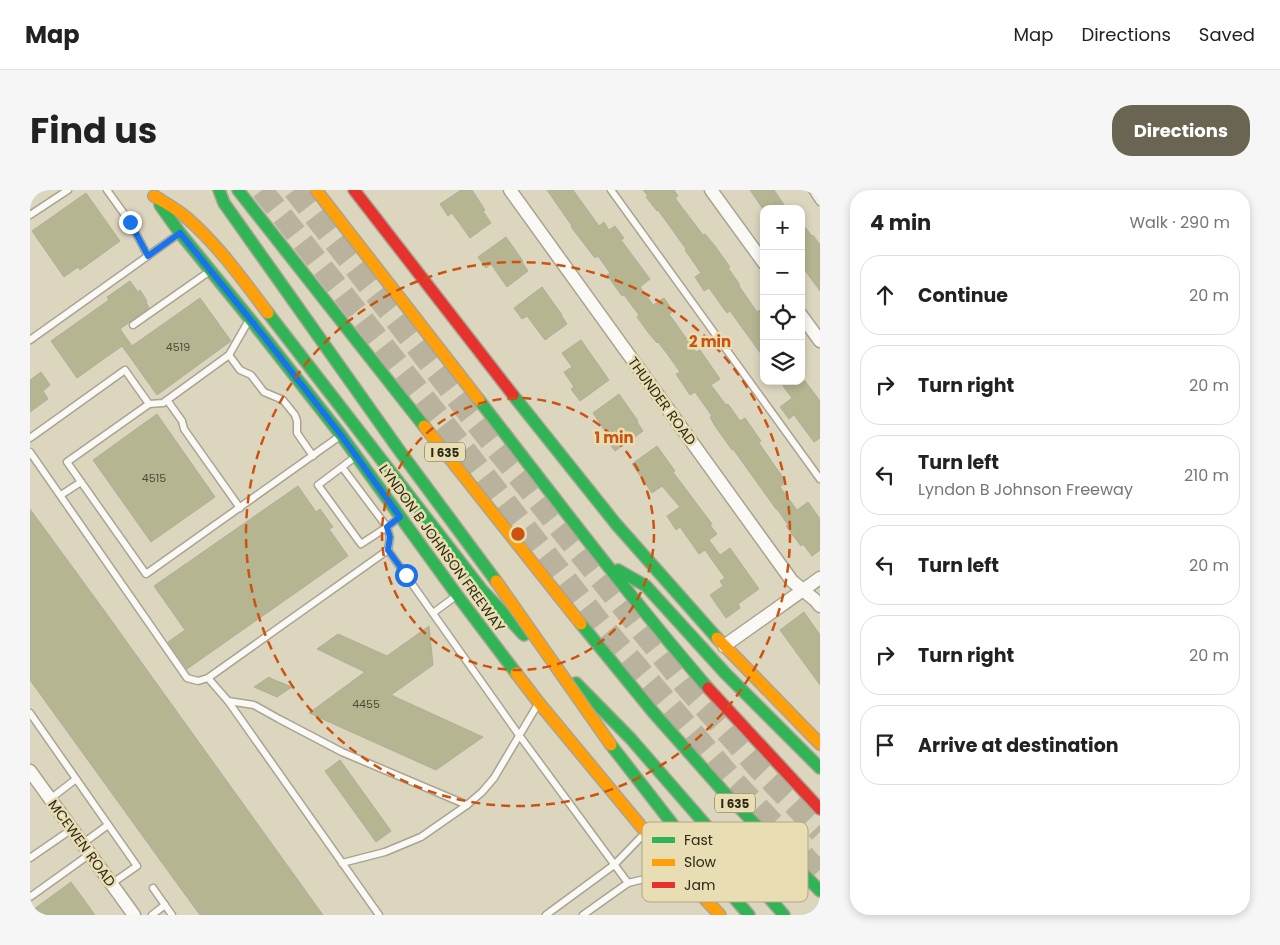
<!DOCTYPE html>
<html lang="en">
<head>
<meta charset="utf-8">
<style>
	body { margin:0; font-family:Poppins,sans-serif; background:#f6f6f6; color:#222 }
	.controls { position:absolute; right:15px; top:15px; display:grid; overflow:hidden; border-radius:10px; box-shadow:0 2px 8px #0003 }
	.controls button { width:45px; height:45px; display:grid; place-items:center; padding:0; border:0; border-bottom:1px solid #e0e0e0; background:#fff; color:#222; font:25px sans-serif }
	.stop { position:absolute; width:15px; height:15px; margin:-11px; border:4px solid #1a73e8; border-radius:50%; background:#fff }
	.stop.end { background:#1a73e8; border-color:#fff; box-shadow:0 1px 5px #0008 }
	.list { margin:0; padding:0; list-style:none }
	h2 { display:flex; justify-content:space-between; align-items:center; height:65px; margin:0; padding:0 20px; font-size:21px }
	h2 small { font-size:16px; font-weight:400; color:#767676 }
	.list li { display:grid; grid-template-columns:32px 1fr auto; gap:15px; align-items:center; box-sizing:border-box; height:80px; margin:0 10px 10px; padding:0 10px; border:1px solid #e0e0e0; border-radius:20px }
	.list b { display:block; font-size:19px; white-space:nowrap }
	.list p { margin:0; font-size:16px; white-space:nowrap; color:#767676 }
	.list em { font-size:16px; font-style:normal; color:#767676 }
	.icon { flex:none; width:28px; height:28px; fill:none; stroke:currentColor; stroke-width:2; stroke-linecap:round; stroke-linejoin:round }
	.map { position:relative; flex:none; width:790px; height:725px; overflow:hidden; border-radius:20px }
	header { display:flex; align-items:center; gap:30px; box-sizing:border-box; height:70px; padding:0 25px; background:#fff; border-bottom:1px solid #e0e0e0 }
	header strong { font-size:24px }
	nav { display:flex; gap:28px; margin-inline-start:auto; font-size:18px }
	.intro { display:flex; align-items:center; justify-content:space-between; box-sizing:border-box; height:120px; padding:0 30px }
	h1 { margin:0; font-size:35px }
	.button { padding:12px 22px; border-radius:20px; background:#6a6552; color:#fff; font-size:18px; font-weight:700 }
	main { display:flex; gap:30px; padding:0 30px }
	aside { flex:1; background:#fff; border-radius:20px; box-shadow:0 2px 8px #0003 }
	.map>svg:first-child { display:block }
	.building { fill:#b6b591; stroke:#afae9c }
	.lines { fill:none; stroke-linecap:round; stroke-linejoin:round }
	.highway-tunnel { stroke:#b9b39e; stroke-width:22; stroke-dasharray:22 11; stroke-linecap:butt }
	.lane-casing { stroke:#a9a492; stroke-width:9 }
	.street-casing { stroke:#a9a492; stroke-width:15 }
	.fast-casing { stroke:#a9a492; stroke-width:14 }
	.slow-casing { stroke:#a9a492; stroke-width:14 }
	.jam-casing { stroke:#a9a492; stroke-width:14 }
	.path { stroke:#d3d1c9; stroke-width:2; stroke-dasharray:2.5 2.5; stroke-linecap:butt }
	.lane { stroke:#faf9f5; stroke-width:6 }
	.street { stroke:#faf9f5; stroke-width:12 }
	.fast { stroke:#30b455; stroke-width:11 }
	.slow { stroke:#ff9f0a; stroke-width:11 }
	.jam { stroke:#e5322d; stroke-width:11 }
	.slow-bridge-casing { stroke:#a9a492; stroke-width:14; stroke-linecap:butt }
	.slow-bridge { stroke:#ff9f0a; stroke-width:11 }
	.route { stroke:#1a73e8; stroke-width:6 }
	.ring { fill:none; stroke:#cc520e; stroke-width:2.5; stroke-dasharray:9 6 }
	.labels { text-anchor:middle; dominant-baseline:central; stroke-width:5; stroke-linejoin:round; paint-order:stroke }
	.number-label { font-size:11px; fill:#4e4b36 }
	.shield { fill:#e8ddb3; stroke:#645e46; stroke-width:1 }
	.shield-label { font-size:12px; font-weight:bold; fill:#2c2818 }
	.street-label { font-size:14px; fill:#2c2818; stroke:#e8ddb3 }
	.key { fill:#e8ddb3; stroke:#b0a784; stroke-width:1 }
	.key-label { font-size:14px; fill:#2c2818 }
	.centre { fill:#cc520e; stroke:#e8ddb3; stroke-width:2.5 }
	.ring-label { font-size:15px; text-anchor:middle; font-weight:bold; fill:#cc520e; stroke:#e8ddb3; stroke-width:5; stroke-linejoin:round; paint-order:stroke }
</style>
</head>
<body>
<header>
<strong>Map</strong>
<nav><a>Map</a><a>Directions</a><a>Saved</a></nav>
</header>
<div class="intro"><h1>Find us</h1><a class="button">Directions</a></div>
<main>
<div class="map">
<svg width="790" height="725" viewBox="0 0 790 725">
	<rect width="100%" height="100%" fill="#dcd6bf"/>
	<g class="building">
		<polygon points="431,0 442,0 455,20 453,21 461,33 440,48 422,23 418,26 410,14"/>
		<polygon points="517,0 543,0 569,36 574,32 579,40 585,36 594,48 591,50 620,89 610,97 623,115 634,108 643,121 639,124 666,162 670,160 690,189 681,195 696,215 698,214 710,231 715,228 731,251 729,253 756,292 750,297 767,320 778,312 790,329 790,360 782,366 773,354 771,356 756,336 758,335 747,319 746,319 703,259 702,260 685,236 680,227 682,226 665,202 660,205 646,184 650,182 638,165 628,152 627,153 617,141 607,127 609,125 594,105 592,106 577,85 580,83 568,66 565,68 541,37 542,36"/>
		<polygon points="613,0 644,0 648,6 645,8 673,45 675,44 685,56 700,77 698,78 710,95 709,96 727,122 729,120 734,127 734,168 700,121 697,123 679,98 674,101 665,87 671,83 655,60 656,59 628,20 627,21 616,7 618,6"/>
		<polygon points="720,0 744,0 757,19 733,19"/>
		<polygon points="56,3 90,51 50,80 48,77 34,87 2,41"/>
		<polygon points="771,32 782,46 783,45 790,55 790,101 771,75"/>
		<polygon points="476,47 493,71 492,72 498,81 477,97 461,74 456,78 448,67"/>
		<polygon points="100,91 108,102 110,100 117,111 116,112 119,118 90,139 102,156 170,108 201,151 127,205 92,156 47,188 21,151 79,110 77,107"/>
		<polygon points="512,97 532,125 531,125 537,134 515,150 497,126 492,129 484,118"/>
		<polygon points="551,150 579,190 550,211 541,199 544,197 534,182 542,177 532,163"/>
		<polygon points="11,182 20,195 13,201 18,209 0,222 0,190"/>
		<polygon points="759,191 775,191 790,211 790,248 784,252 764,225 759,229 750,217 762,208 753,196"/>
		<polygon points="589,204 608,231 607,232 613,241 585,261 576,249 579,247 563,223"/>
		<polygon points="127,224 185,307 121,352 63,270"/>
		<polygon points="627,256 645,281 643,282 682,334 680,335 687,344 679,350 690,365 700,358 729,399 708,414 710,418 696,428 680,405 693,396 690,391 695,388 675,360 669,364 650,337 646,340 637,326 650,317 632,296 622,303 602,274"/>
		<polygon points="268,296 286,322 290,319 303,337 299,339 318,366 157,479 138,452 155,440 124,396"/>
		<polygon points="0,319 76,423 293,725 170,725 130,670 0,490"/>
		<polygon points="774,422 790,445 790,495 750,440"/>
		<polygon points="399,436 403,475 361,505 453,547 406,580 279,523 335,482 287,459 308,444 357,466"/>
		<polygon points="239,487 242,489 262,497 247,507 224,497"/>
		<polygon points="310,570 361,641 346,652 295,581"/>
		<polygon points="41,692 65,725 0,725 0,722"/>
	</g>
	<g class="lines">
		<g class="highway-tunnel">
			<polyline points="232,0 571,434 705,592 790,683"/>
			<polyline points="264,0 460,251 658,499 728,578 790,642"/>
		</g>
		<g class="lane-casing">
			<g id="lane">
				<polyline points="77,0 100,32 118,66"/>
				<polyline points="581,0 790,289"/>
				<polyline points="782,0 790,12"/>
				<polyline points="0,25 38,0"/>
				<polyline points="103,135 180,81"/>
				<polyline points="0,150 150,43"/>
				<polyline points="199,165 210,180 221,185 234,202 253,210 265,225 267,231 267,243 283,266"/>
				<polyline points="137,210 152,231 154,239 210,318"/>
				<polyline points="119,214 37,272 116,384 310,246"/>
				<polyline points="0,248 95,180 119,214 133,213 199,165 219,130"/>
				<polyline points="0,262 157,488 168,491 178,488 198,511 349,725"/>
				<polyline points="312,277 288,295 331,354 357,337 312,277 325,267"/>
				<polyline points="31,305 51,292"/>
				<polyline points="369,328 357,337 360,347 358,360 489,545 598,693"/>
				<polyline points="403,423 426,406"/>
				<polyline points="178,488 358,360"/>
				<polyline points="198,511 224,515 249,529 312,562 437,615"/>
				<polyline points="0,523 107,676 81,694"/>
				<polyline points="20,609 46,589"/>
				<polyline points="52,654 78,635"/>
				<polyline points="0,668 42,639"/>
				<polyline points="312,673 355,662 391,647 437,615 452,602 464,588 508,514"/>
				<polyline points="123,698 142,725"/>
				<polyline points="0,707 60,664"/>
				<polyline points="122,725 135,715"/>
				<polyline points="516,725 584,675 615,643"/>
				<polyline points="553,725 598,693 631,685 642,676"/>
			</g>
		</g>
		<g class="street-casing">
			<g id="street">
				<polyline points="480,0 762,391 785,410 790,416"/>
				<polyline points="681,0 734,73"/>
				<polyline points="771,125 790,151"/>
				<polyline points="694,456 790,388"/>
				<polyline points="0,581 104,725"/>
			</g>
		</g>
		<g class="fast-casing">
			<g id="fast">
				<polyline points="189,0 194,13 369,260 466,391"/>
				<polyline points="208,0 394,236"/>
				<polyline points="130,15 150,43 224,134 311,245 427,405 486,483"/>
				<polyline points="238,123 452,400 494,445"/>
				<polyline points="483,205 586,334 687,448"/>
				<path d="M449,210C524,307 598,405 678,498"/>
				<polyline points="588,380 616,396 695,483 790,578"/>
				<polyline points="551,434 623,522 693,601 790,701"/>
				<polyline points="546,493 601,549 754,725"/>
				<polyline points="581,555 665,663 719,725"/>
			</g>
		</g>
		<g class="slow-casing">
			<g id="slow">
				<polyline points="286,0 449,210"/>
				<path d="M124,6C135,13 147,19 157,28C188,55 213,90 238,123"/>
				<polyline points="394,236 551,434"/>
				<polyline points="687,448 790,554"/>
				<polyline points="486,483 509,513 643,675 690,725"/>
			</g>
		</g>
		<g class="jam-casing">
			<g id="jam">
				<polyline points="324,0 483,205"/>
				<polyline points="678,498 790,619"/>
			</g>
		</g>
		<polyline class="path" points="288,272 294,280"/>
		<use href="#lane" class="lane"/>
		<use href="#street" class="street"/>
		<use href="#fast" class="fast"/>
		<use href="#slow" class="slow"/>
		<use href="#jam" class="jam"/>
		<g class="slow-bridge-casing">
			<polyline id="slow-bridge" points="466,391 581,555"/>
		</g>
		<use href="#slow-bridge" class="slow-bridge"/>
	</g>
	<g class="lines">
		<polyline class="route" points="100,32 118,66 150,43 224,134 311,245 370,327 357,337 360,347 358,360 376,385"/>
	</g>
	<g class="ring">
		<circle cx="488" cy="344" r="136"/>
		<circle cx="488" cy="344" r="272"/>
	</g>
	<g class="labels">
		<g class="number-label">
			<text x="148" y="157">4519</text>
			<text x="124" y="288">4515</text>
			<text x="336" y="514">4455</text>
		</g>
		<g class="shield">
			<rect x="395" y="252.5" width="40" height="19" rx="4"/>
			<rect x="685" y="603.5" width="40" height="19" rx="4"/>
		</g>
		<g class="shield-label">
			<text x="415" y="262">I 635</text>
			<text x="705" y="613">I 635</text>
		</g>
		<g class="street-label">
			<text transform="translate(632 211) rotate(54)">THUNDER ROAD</text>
			<text transform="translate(412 358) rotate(54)">LYNDON B JOHNSON FREEWAY</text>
			<text transform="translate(52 653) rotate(54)">MCEWEN ROAD</text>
		</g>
	</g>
	<rect x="612" y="632" width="166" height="80" rx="8" class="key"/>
	<rect x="622" y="647" width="23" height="6" fill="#30b455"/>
	<rect x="622" y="669" width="23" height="7" fill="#ff9f0a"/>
	<rect x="622" y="692" width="23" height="6" fill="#e5322d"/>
	<g class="key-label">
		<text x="654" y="655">Fast</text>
		<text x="654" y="677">Slow</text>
		<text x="654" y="700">Jam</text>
	</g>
	<circle cx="488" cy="344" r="8" class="centre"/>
	<g class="ring-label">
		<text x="680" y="157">2 min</text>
		<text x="584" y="253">1 min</text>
	</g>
</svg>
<div class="controls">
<button>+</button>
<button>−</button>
<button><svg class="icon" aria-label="locate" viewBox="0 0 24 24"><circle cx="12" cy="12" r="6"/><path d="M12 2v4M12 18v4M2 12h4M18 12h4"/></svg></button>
<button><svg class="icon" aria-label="layers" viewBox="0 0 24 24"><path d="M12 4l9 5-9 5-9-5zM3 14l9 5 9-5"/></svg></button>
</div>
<div class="stop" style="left:376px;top:385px"></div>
<div class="stop end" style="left:100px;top:32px"></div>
</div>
<aside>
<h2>4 min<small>Walk · 290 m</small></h2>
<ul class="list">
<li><svg class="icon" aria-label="ahead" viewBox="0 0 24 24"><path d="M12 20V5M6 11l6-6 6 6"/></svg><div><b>Continue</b></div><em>20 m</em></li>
<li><svg class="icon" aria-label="right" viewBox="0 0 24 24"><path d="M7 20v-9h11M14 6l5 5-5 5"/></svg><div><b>Turn right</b></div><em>20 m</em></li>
<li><svg class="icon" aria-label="left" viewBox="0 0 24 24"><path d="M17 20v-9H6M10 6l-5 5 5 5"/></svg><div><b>Turn left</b><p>Lyndon B Johnson Freeway</p></div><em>210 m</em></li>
<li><svg class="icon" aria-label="left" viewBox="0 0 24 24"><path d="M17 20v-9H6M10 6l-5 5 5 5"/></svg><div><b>Turn left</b></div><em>20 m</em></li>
<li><svg class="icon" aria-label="right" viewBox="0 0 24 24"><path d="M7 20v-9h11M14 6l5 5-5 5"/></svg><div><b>Turn right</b></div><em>20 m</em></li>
<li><svg class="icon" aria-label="arrive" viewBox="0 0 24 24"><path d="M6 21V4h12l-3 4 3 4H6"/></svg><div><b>Arrive at destination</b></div></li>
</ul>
</aside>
</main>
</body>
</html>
